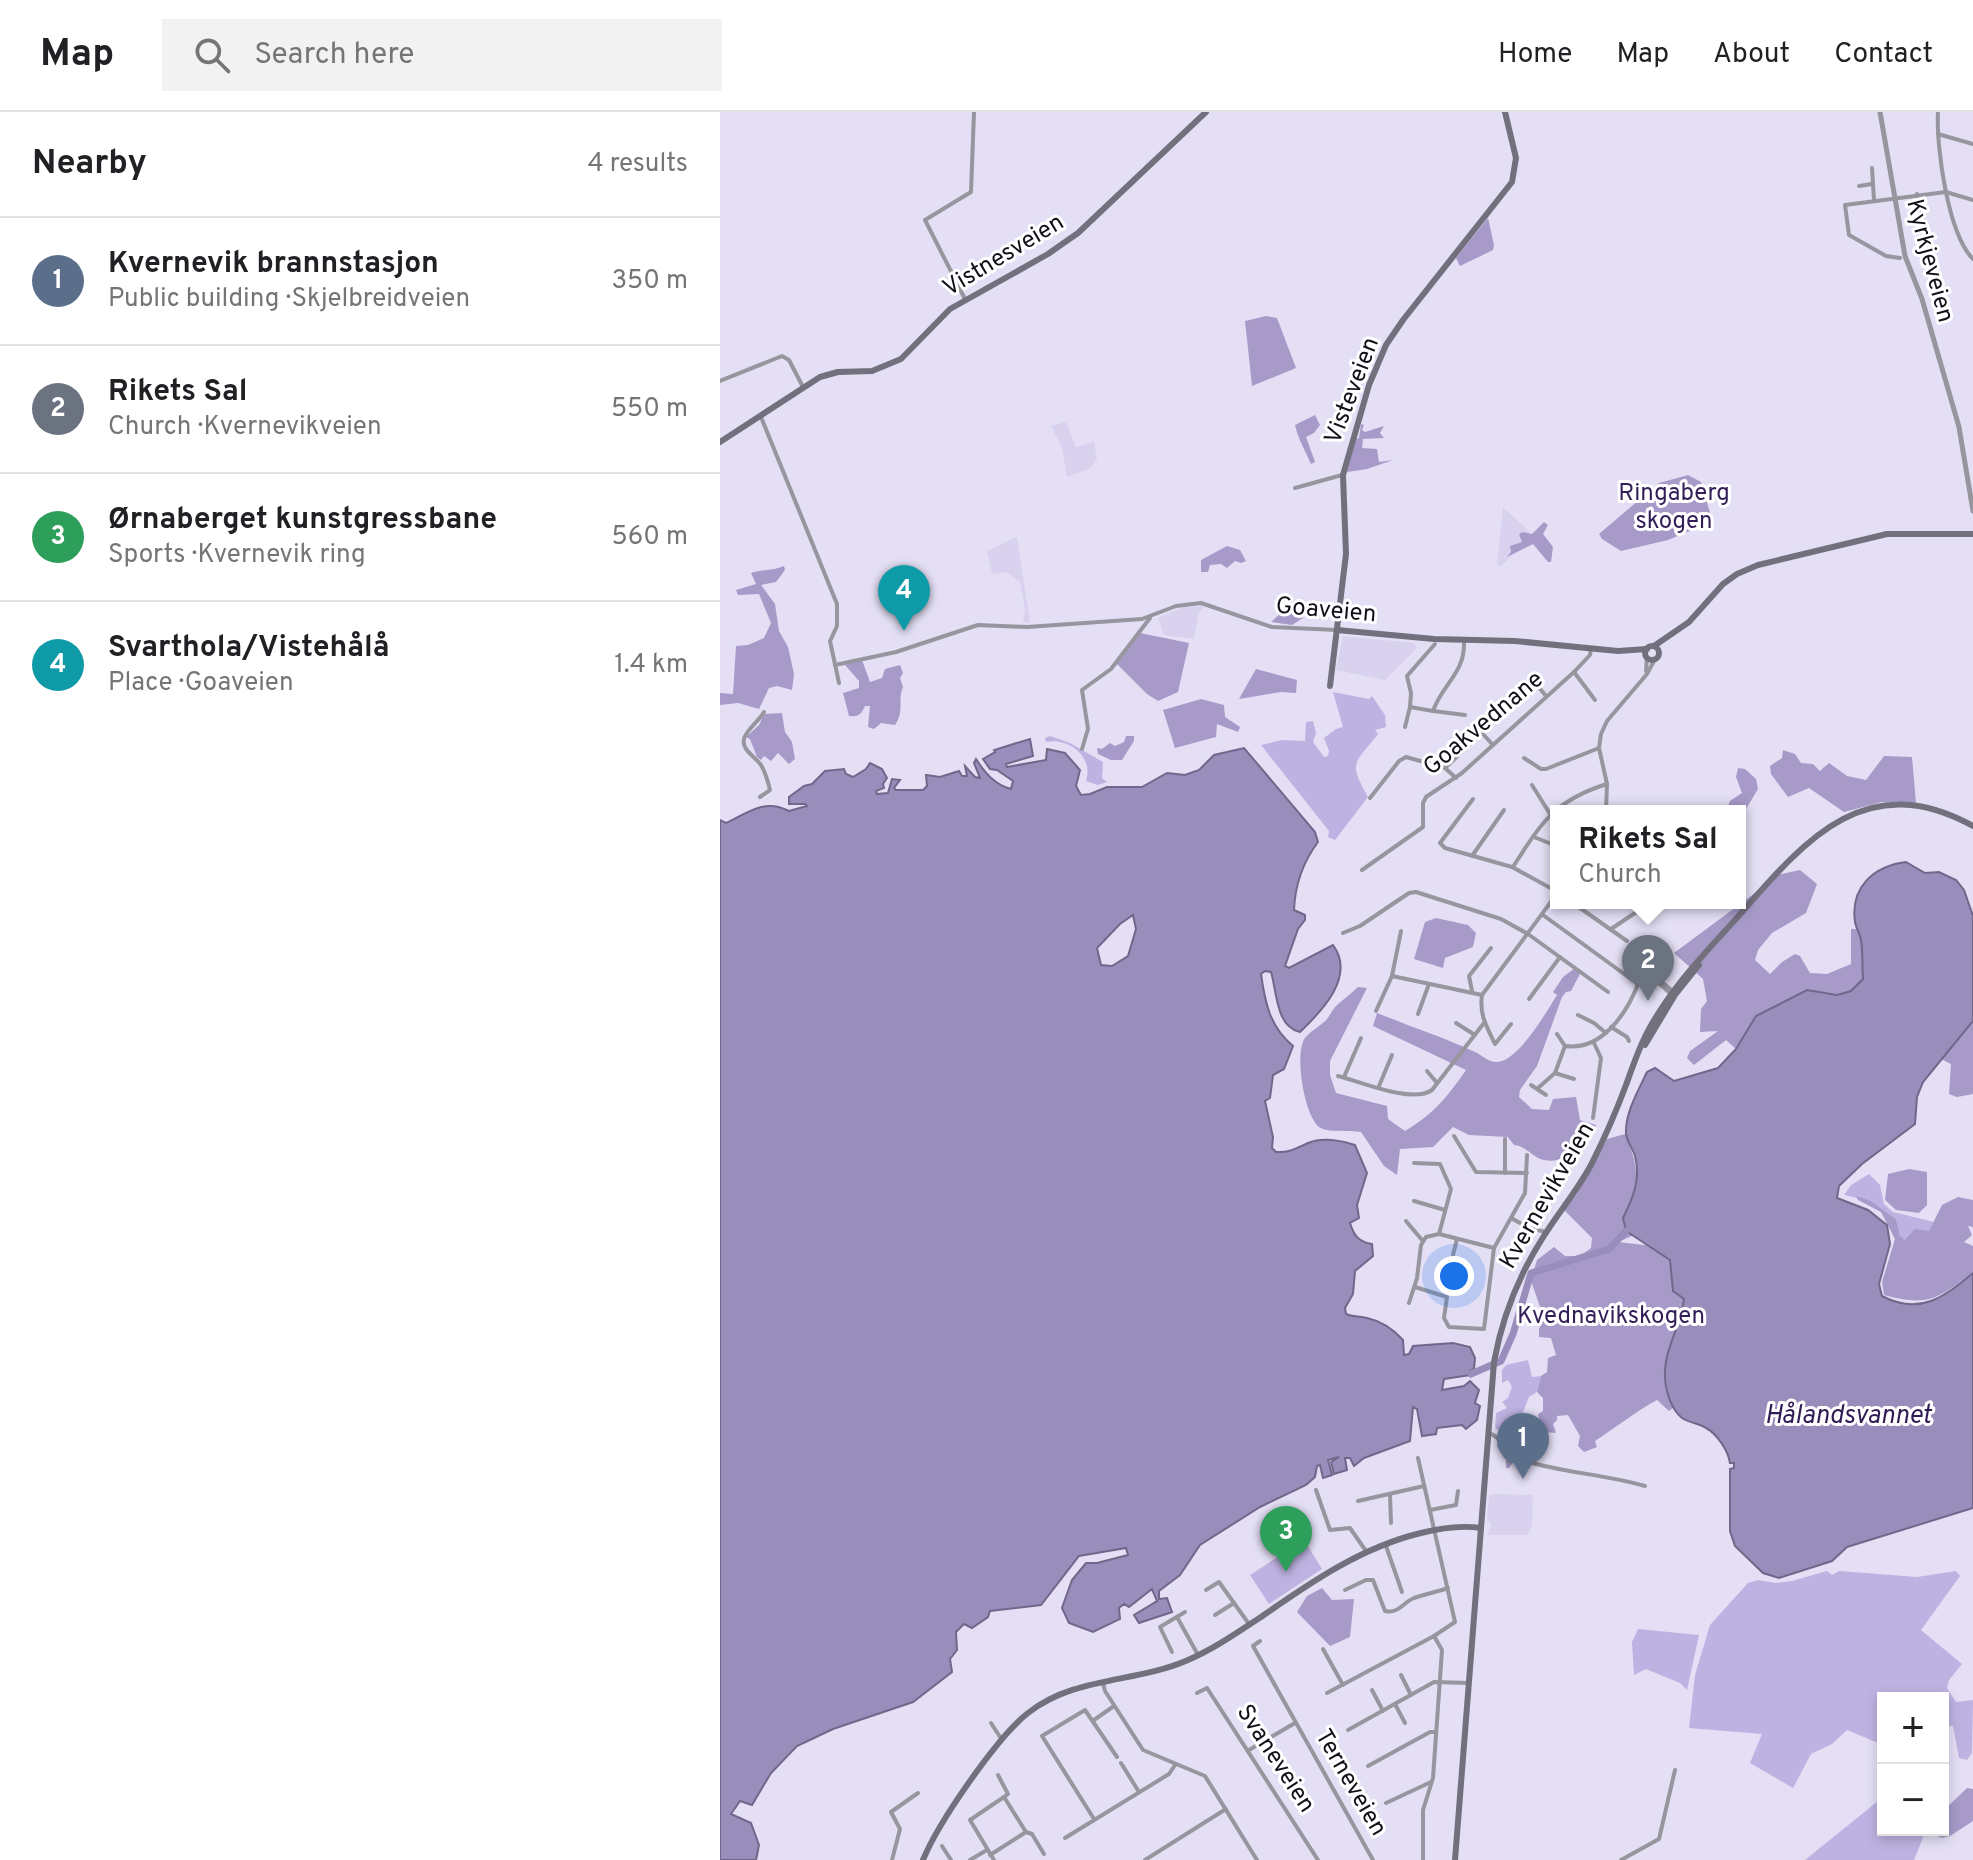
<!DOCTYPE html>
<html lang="en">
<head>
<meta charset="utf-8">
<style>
	body { margin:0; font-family:Overpass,sans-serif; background:#f2f2f2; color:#202124 }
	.controls { position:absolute; right:24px; bottom:24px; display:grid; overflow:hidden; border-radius:0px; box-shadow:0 4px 12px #0003 }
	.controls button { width:72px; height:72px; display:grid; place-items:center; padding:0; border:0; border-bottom:2px solid #e0e0e0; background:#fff; color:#202124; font:40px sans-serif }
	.you { position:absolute; left:734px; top:1164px; width:28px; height:28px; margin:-20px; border:6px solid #fff; border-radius:50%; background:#1a73e8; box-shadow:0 0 0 12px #1a73e833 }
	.badge { display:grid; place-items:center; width:52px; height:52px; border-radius:50%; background:#67731d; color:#fff; font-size:26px; font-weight:700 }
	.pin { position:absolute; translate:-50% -66px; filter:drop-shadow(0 2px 4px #0008) }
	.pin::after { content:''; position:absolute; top:42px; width:28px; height:24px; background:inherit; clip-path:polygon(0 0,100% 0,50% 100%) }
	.popup { position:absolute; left:830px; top:693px; width:196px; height:104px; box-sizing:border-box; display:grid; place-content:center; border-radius:0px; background:#fff; filter:drop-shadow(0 2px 6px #0005); font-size:26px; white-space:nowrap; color:#757577 }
	.popup b { font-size:30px; color:#202124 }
	.popup::after { content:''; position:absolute; left:50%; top:100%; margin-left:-16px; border:16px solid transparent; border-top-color:#fff }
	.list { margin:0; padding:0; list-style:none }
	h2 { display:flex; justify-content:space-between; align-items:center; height:104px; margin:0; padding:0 32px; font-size:34px }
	h2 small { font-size:26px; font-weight:400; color:#757577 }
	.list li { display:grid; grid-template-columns:52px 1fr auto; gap:24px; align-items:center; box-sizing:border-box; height:128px; padding:0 32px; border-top:2px solid #e0e0e0 }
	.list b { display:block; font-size:30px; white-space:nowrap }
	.list p { margin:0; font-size:26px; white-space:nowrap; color:#757577 }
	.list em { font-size:26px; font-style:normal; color:#757577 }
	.icon { flex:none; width:44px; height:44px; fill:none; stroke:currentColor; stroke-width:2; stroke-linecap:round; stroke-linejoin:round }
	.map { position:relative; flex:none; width:1253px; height:1748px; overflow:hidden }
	header { display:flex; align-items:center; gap:48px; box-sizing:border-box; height:112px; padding:0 40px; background:#fff; border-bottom:2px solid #e0e0e0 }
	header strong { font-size:38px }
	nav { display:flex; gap:44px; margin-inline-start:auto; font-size:28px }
	.search { width:560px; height:72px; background:#f2f2f2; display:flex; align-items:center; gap:20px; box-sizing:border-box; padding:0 28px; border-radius:0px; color:#757577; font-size:30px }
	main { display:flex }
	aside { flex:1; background:#fff }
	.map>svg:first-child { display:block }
	.built { fill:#d9d2ef }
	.green { fill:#beb2e2 }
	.forest { fill:#a79ac9 }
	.water { fill:#998dbc; stroke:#70678a; stroke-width:2; fill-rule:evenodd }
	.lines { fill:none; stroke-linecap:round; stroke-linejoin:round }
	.river { stroke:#998dbc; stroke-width:7 }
	.minor { stroke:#97959e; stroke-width:4 }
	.tertiary { stroke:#97959e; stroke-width:5 }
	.secondary { stroke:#73707d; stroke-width:6 }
	.labels { text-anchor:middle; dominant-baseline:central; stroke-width:6; stroke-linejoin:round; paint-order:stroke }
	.street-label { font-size:24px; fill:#110f17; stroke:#fff }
	.park-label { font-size:24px; fill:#331e58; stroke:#fff }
	.water-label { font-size:26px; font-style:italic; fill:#301b54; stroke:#fff }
</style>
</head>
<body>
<header>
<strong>Map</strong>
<div class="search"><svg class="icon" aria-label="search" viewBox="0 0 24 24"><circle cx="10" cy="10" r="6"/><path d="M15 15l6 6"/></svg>Search here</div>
<nav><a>Home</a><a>Map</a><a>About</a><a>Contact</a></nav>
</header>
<main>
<aside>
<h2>Nearby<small>4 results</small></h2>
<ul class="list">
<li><span class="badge" style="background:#5c6f8a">1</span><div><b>Kvernevik brannstasjon</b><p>Public building · Skjelbreidveien</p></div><em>350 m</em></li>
<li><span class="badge" style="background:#6b7280">2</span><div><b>Rikets Sal</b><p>Church · Kvernevikveien</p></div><em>550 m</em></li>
<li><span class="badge" style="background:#2e9e5b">3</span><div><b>Ørnaberget kunstgressbane</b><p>Sports · Kvernevik ring</p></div><em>560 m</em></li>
<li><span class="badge" style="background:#0f9aa8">4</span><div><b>Svarthola/Vistehålå</b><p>Place · Goaveien</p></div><em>1.4 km</em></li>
</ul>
</aside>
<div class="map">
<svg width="1253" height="1748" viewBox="0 0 1253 1748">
	<rect width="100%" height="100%" fill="#e4dff5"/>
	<g class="built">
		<polygon points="346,310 356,335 374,330 377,347 371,356 347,365 342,335 331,314"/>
		<polygon points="783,395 812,422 803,420 802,430 789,445 793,443 781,454 777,453"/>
		<polygon points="296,425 297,426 310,510 303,510 305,498 300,470 287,460 272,462 267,439"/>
		<polygon points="485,494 479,500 474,527 444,523 438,506 463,495"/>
		<polygon points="623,524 694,531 697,536 665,568 616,558"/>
		<polygon points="771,1382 813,1383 812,1413 808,1423 767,1423 771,1413 767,1406 769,1383"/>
	</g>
	<g class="green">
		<path d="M613,580L649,587L652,584L665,603L666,615L655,618L658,622C634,653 628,649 648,685L615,728L608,725L609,719L541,633L562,628L585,629L586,610L593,609L596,621L593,630L604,645L608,644L609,639L604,626L616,617L623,615Z"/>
		<path d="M330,624L350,631L383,650L382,666L387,670L378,673L366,669C374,644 348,625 326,630L325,626Z"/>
		<polygon points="1149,1062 1160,1073 1164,1092 1173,1100 1214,1110 1209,1119 1185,1129 1180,1124 1176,1107 1151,1089 1124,1083 1131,1073"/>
		<polygon points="808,1248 812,1265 821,1264 817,1280 809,1285 797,1315 778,1318 775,1316 776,1301 787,1296 782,1290 788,1286 792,1275 788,1268 782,1271 782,1258 786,1253"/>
		<polygon points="584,1428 602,1457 549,1492 530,1463"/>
		<polygon points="1107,1459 1112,1463 1119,1459 1197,1465 1236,1459 1240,1464 1201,1518 1242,1552 1229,1568 1227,1576 1236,1590 1253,1588 1252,1641 1247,1648 1239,1646 1233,1614 1223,1614 1223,1586 1163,1586 1163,1633 1127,1618 1112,1632 1091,1642 1073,1676 1030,1651 1042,1622 969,1616 975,1563 990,1513 1028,1471 1038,1468 1056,1471 1072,1469"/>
		<polygon points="918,1517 979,1523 967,1578 960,1571 926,1557 914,1563 912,1530"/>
		<polygon points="1163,1685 1163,1718 1206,1718 1194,1748 1085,1748"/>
	</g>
	<g class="forest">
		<polygon points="768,106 774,133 773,138 740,154 736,146"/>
		<polygon points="546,204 557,206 576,256 532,274 525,209"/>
		<path d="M595,303L600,313L594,321L586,325L594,347L595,350L591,352C585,338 578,327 575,313Z"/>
		<polygon points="641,312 644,313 642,318 645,320 664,314 660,321 664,326 643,327 642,336 657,337 659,350 673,348 647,357 627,360 636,327 639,326"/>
		<polygon points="968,363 981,370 991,404 989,411 948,428 901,439 882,427 879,422 939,371"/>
		<polygon points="824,410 828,413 823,422 833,435 831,450 828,450 813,432 787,445 791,440 790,434 802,430 799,422 803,420 812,422"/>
		<polygon points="507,434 520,438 526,449 521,451 515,449 507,456 501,452 490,453 488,460 481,460 481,448"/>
		<path d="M64,454L65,458L56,470L41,473L55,492L59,519L68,535L74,562L72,578L57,574L49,576L39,597L18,591L0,593V581L13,582L16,534L28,533L44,526L51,511L39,482L18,483L16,478L36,472L31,461C43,457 52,459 64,454Z"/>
		<polygon points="567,487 575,488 573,495 577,499 585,500 583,506 572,513 551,510 564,498"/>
		<polygon points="420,521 469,531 458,580 438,589 427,582 396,551"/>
		<path d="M142,548L150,570L162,566L165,557L180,553L183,561L180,566L183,575C177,589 185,598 175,613L161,611L154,617L148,615L150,594H145C141,603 138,605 129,604L123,581L139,576V569L125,553Z"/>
		<polygon points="536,557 577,568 576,581 561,580 519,587"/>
		<polygon points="481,587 504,593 505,605 520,615 518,620 497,612 496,625 455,636 443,598"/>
		<polygon points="62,601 65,620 72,630 75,647 69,652 58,641 51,649 44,644 41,648 37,645 30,627 26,625 39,613 44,602"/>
		<polygon points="406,624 414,624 414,629 402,648 391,648 378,642 377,636 382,637 390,631 395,634 404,630"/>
		<polygon points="1063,638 1075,642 1081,651 1093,652 1100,659 1109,651 1127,664 1146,668 1164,644 1192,645 1196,691 1162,690 1124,700 1089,676 1068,685 1051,662 1050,654 1062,646"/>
		<polygon points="1018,656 1025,657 1036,667 1038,677 1020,707 1020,699 1006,699 1010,689 1022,681 1016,665"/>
		<polygon points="1080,758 1097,772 1086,801 1052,821 1038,838 1035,848 1050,862 1062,850 1075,842 1080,844 1090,861 1107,862 1131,852 1131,817 1137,817 1141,827 1143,867 1131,879 1117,883 1086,878 1036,904 1016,937 1006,928 974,953 967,946 970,939 998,919 980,920 981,897 987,889 983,867 954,841 1039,778 1052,764"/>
		<polygon points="716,806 748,813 756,821 753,835 725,846 723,856 694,847 705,810"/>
		<path d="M855,856L861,860L851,879L846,880L842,885L817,954L800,978L799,985L812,997L829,998L833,987L856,985L860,1008L876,1013C866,1031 848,1053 824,1048C812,1045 806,1034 794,1033L788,1025L749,1023L733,1015L713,1035L680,1037L677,1063L664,1054L641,1020C629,1018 606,1021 599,1015C584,1003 574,941 585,926C590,920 598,915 604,910C609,906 611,900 615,895C622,888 631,882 638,875L647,876L610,949V963L616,981L667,994L668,1007L685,1019C714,1002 727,985 746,958L653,914L657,901C689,914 723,925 755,940C765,945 771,953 782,949C802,942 826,901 837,883L833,880L843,865Z"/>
		<polygon points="1253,909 1253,982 1237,985 1229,982 1231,952 1221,947"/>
		<path d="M905,1022C920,1057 920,1072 903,1106L906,1119L914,1123L898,1130L933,1134L950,1148L953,1179L964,1187C960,1223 931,1260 954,1295L949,1299L937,1288C917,1299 896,1315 875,1329L877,1335L864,1340L858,1334L860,1324L848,1303L837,1304V1308L833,1312L836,1321L822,1320L818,1302L823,1299V1286L817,1280L821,1264L827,1260L828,1246L836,1243L831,1226L819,1225V1217L824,1206L811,1169L816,1159C837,1154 882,1147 896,1131L862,1146L814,1158L817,1148L834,1135L845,1144H860L871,1136L872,1126L844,1098L856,1083L887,1027Z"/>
		<polygon points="1189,1057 1207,1060 1207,1093 1199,1101 1176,1098 1165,1088 1168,1062"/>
		<path d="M1136,1084L1151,1089L1176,1107L1180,1124L1185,1128L1195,1117L1209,1119L1222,1093L1238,1085L1253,1088V1115L1248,1114L1252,1123L1244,1130L1253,1134V1160C1218,1187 1208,1195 1164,1183L1162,1170L1175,1127L1161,1100L1138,1088Z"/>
		<path d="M793,1317L797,1344L789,1356H786V1348C776,1333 775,1336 781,1319Z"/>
		<polygon points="602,1476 612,1488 634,1487 630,1525 610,1534 577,1500 587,1484"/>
		<polygon points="1247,1676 1253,1677 1253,1709 1230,1724 1222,1726 1213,1722 1211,1718 1223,1718 1223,1699"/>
	</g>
	<g class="water">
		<path d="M310,627L313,644L286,652L287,655L326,648L327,637L345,641L360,658L356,674L361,683L370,682L387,675H422L447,661L465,663L479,658L494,643L524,636L595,720L598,730C583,750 575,774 574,798L585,803V808L578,817L565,854L569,856L613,833C636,864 602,899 580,920C556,915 557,880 551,860L545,859L541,862C545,891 550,915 573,934L564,957L553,963L550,986L545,989L553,1025L552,1036L556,1040C569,1041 577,1036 588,1031C602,1025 621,1028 635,1033L647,1061L637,1093L639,1106L630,1111C634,1124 639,1130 652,1132L653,1144L635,1159L633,1182L625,1196L626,1202C633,1205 639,1204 647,1206C661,1209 673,1217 683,1228L684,1243L689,1242L693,1234L733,1231L750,1235L755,1246L754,1257L750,1259L751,1263L724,1267L722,1278L744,1274L750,1269L759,1278L755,1291L760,1294L757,1308L746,1317L742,1313L717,1316L716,1322L702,1324L697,1297L693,1295L690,1329L644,1346L634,1354L630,1346H625L627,1358L614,1362L611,1350L619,1345L608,1348L612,1363L603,1366L600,1353L597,1354L595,1365L586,1373L540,1395L480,1433L460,1463L439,1479V1487L447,1486L452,1500L419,1511L414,1503L437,1489L432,1477L409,1495L404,1492L399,1496L400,1507L373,1520L349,1511L342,1496L352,1468L366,1451H377L408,1443L406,1436L359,1444L321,1493L270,1499L268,1505L252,1516L244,1512L236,1520L237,1538L230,1547L232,1560L193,1590L113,1617L77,1634L51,1661L32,1693L20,1689L11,1702L31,1711L39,1733L36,1748H0V708L6,711C28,701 44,686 69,699L87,694L85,692H69V685L84,674L92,672L105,659L124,657L126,662L133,665L146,657L150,651L162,657L167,666L163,672L164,676L156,679L157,682L168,681L172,667L180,668L174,676L176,678H203L207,674L206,663L220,665L239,659L242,664H247L245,654L255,665L260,666L254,651L256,647C265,661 275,673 291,677L293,669L277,658L270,657L263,647L275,640L274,638ZM413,803L416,817L408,844L392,854L381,853L377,836L400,812Z"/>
		<path d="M1186,750L1205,761L1219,760L1236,768L1244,778L1253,804V909L1203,970L1197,985L1195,1012L1142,1052L1119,1074L1117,1086L1148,1098L1167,1113L1170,1132L1159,1172L1162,1184C1200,1204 1224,1185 1253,1161V1396L1127,1435L1112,1449L1059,1466L1043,1461L1015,1434L1010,1419V1357L1014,1356V1351H1010C1008,1338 997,1322 986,1316C979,1311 969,1311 962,1306C951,1297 946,1280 945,1266C943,1239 961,1214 964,1187L953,1179L950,1148L906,1119L903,1106C913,1086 921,1067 915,1044C913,1037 906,1028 906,1021C905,1001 919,977 927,960L935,956L954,969L998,956L1016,937L1036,904L1087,878L1117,883L1131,879L1143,867C1142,854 1143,840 1141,828C1140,822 1136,816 1135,810C1130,775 1154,754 1186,750Z"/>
	</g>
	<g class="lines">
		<polyline class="river" points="751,1262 781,1249 793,1222 811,1161 889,1137 906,1119"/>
		<g class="minor">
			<path d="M1218,0C1216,35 1228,122 1253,147"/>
			<polyline points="1218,22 1253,32"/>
			<polyline points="1152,56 1154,88"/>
			<polyline points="1139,74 1152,72"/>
			<polyline points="1197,82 1211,140"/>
			<polyline points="1180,146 1166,144 1129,123 1125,93 1226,80 1253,88"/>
			<polyline points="245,187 205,108 251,80 254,0"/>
			<polyline points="0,269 62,244 69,248 83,275"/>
			<polyline points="41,305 117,492 117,514 110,529 119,571"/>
			<polyline points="575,376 622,363"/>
			<polyline points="871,537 870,543 854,560 875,588"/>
			<polyline points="115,553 176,540 258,513 307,515 422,507 456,494 481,491 552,515 617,518"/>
			<polyline points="926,559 927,545"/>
			<polyline points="690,595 691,581 687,564 715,532"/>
			<polyline points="713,599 745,603"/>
			<path d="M685,615L690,595L713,599C722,572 746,561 744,528"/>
			<polyline points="761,620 773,633"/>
			<polyline points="362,637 368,617 362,578 391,557 430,506"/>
			<polyline points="804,646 821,657 826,657 879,636"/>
			<polyline points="725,656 812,573 817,573 826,584"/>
			<polyline points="812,673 830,702"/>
			<path d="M40,685L50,678C48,670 46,661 41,653C36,645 21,638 24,627C26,618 39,609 44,600"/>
			<polyline points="650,686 679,649 686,645 725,656 736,666"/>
			<polyline points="753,687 720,731 725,736 792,755 836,779"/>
			<polyline points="886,699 887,672 879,636 881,622 887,609 927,562 935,547"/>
			<polyline points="814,725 834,733"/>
			<polyline points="752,744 784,698"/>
			<path d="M793,755C821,711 835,688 887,672"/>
			<polyline points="642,758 703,715 703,691 706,685 742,661 854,560"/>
			<polyline points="853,791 907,829"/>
			<polyline points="823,803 918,872"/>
			<polyline points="891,817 930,791"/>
			<polyline points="623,821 640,814 689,781 696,780 781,807 808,822 888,880"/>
			<polyline points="672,864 762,883"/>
			<polyline points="939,871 952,883"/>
			<polyline points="918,872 943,871 953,879"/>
			<polyline points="752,879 749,864 771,836"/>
			<polyline points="809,887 840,845"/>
			<polyline points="656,899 672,864 681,819"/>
			<polyline points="698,902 709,872"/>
			<polyline points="858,903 874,911 886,921"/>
			<polyline points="736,911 755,923"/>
			<path d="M791,912L775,932C767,915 759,903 762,883L836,783"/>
			<polyline points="891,915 907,925 909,929"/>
			<polyline points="837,922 845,934"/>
			<polyline points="707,959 717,971"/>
			<path d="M835,961L845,934C881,939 906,903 918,872"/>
			<path d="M618,964C642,970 692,992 712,978L764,911"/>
			<polyline points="624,965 641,926"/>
			<polyline points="811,973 826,983"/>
			<polyline points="659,974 672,943"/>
			<polyline points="818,976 835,961 854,967"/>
			<polyline points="873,1006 881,946 874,931"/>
			<polyline points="734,1024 756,1060 807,1061"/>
			<polyline points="694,1051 720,1052 731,1077 719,1122"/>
			<polyline points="785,1061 785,1027"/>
			<polyline points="694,1089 725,1098"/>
			<polyline points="791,1106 809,1116 826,1120"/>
			<polyline points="686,1109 702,1128"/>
			<polyline points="733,1168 733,1143 737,1127"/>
			<polyline points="695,1175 727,1185 724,1206 729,1215 764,1217 774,1136 805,1081 807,1043"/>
			<polyline points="689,1191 697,1166 701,1133 706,1125 719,1122 774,1136"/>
			<path d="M769,1321C784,1326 787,1343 802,1348C842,1361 884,1362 925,1374"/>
			<polyline points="596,1378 610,1418 630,1416 646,1439"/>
			<polyline points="670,1382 671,1411"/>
			<polyline points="638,1389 704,1374"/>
			<polyline points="710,1398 736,1393 738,1379"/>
			<polyline points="666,1434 682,1480"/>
			<polyline points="486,1478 499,1470 529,1512"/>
			<path d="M625,1478L646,1468H653L665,1499C679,1502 682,1491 694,1486C705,1482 717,1480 728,1476"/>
			<polyline points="495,1503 514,1491"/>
			<polyline points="457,1505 478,1543"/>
			<polyline points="540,1529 533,1534 653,1748"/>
			<polyline points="603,1537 623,1573"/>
			<polyline points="452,1540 440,1515 465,1500"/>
			<polyline points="681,1563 691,1583"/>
			<polyline points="383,1571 385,1579 423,1638 485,1664 537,1748"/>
			<polyline points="652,1578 663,1599"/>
			<polyline points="477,1581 487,1576 598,1748"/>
			<polyline points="607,1581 714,1524 735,1510 698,1346"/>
			<polyline points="675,1592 685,1611"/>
			<polyline points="374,1608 394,1594"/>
			<polyline points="271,1611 282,1628"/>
			<polyline points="628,1618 714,1570 749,1571"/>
			<polyline points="529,1638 575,1611"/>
			<polyline points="401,1651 419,1680"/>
			<polyline points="648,1654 710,1620 716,1620"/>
			<polyline points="278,1663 288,1682 284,1685"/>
			<polyline points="666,1691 711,1670"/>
			<polyline points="374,1707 322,1624 365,1598 397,1645"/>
			<polyline points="306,1720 312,1722 324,1742"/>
			<polyline points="345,1726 449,1662 455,1653"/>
			<polyline points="222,1734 231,1748"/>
			<polyline points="270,1743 306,1720 284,1685 250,1708 274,1748"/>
			<polyline points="172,1748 180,1717 171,1700 198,1681"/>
			<polyline points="250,1748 267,1738"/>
			<polyline points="425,1748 506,1697"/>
			<polyline points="703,1748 703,1698 713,1666 722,1538 714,1524"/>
			<polyline points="901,1748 939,1727 955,1658"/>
		</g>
		<polyline class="tertiary" points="1160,0 1185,144 1202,187 1239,315 1253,399"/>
		<g class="secondary">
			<polyline points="0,330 100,265 118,260 152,259 181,247 230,197 328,142 358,121 486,0"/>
			<polyline points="617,518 714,527 795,529 898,539 927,537"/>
			<polyline points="934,534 969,510 1003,472 1017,462 1038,453 1167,422 1253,422"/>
			<circle cx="932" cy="541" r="7"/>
			<polyline points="610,574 626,442 623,363 649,273 666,233 683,208 792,70 796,46 785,0"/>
			<polyline points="925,933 955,883 979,853"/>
			<path d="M203,1748C218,1711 277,1625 308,1601C355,1564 416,1571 468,1548C494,1537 518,1520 541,1505C591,1470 642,1435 701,1421C721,1416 741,1413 761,1416"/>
			<path d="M735,1748L774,1250C782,1206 798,1165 822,1127C838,1101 858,1078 872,1051C885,1025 896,1000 906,973C913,954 919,935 929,917C952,875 983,843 1015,808C1081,733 1143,653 1253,714"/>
		</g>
	</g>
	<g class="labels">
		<g class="street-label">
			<text transform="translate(284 144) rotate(-31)">Vistnesveien</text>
			<text transform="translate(1209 149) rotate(75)">Kyrkjeveien</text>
			<text transform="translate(633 279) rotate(-69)">Visteveien</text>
			<text transform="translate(606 499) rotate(5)">Goaveien</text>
			<text transform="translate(764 612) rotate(-40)">Goakvednane</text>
			<text transform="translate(828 1084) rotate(-60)">Kvernevikveien</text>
			<text transform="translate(555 1647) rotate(57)">Svaneveien</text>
			<text transform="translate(630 1671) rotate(60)">Terneveien</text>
		</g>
		<g class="park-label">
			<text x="954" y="382">Ringaberg<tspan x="954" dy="28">skogen</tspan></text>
			<text x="891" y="1205">Kvednavikskogen</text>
		</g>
		<g class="water-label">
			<text x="1128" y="1304">Hålandsvannet</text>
		</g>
	</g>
</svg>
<div class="controls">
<button>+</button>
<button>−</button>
</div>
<div class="you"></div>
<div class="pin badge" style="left:803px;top:1367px;background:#5c6f8a">1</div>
<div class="pin badge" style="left:928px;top:889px;background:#6b7280">2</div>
<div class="popup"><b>Rikets Sal</b>Church</div>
<div class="pin badge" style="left:566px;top:1460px;background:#2e9e5b">3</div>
<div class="pin badge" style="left:184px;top:519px;background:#0f9aa8">4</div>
</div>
</main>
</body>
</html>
